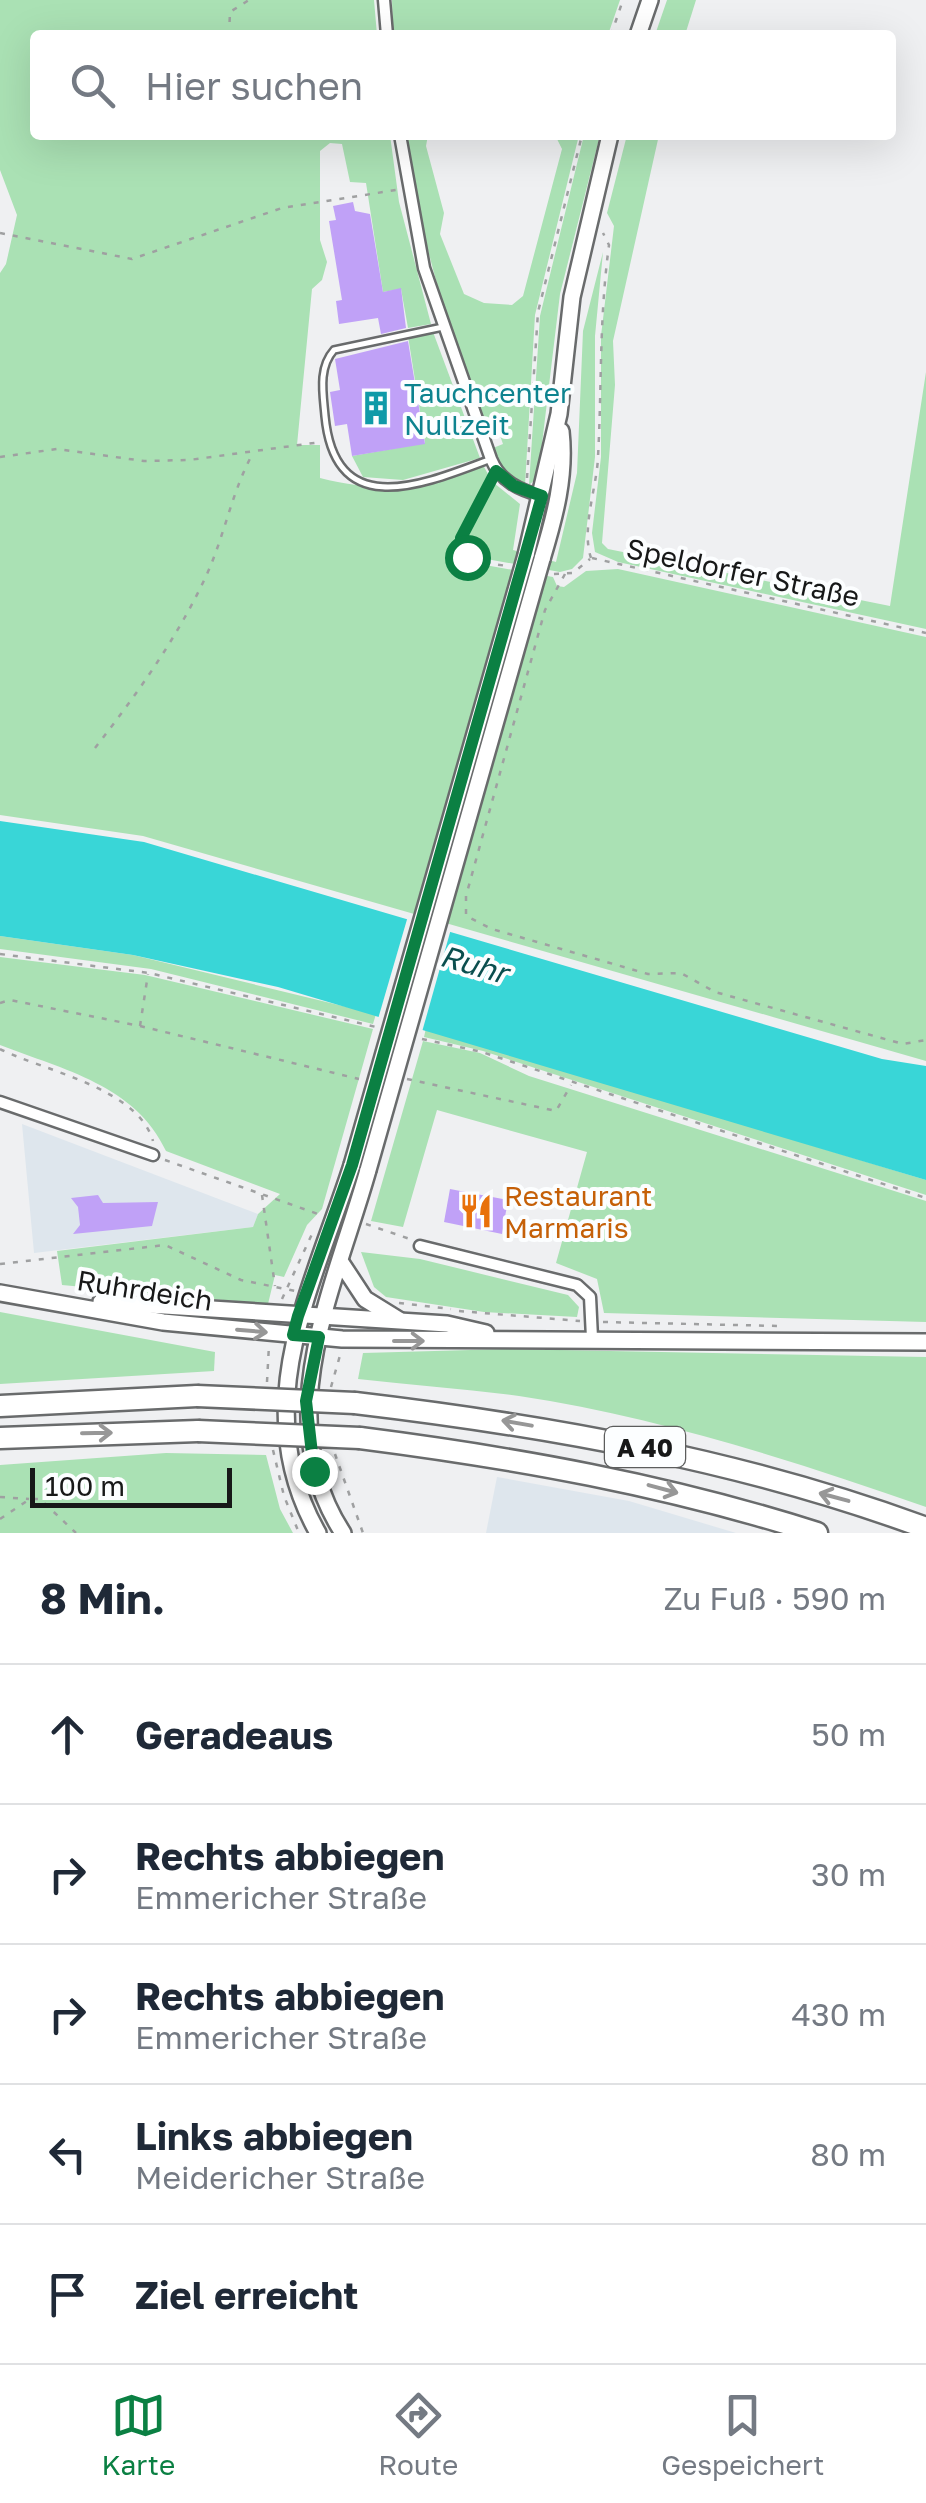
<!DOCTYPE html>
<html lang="de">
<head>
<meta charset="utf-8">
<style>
	body { margin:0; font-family:"Golos Text",sans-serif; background:#f6f6f7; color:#1f2937 }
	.scale { position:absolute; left:30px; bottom:25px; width:202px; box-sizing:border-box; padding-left:10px; border:5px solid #171818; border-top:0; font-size:28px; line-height:35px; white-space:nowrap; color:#171818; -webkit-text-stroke:8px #fcfeff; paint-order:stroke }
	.stop { position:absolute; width:30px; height:30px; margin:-22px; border:8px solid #0b8043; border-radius:50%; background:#fff }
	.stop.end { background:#0b8043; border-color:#fff; box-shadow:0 2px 10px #0008 }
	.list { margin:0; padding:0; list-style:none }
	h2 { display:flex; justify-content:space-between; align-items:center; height:130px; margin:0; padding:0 40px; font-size:42px }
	h2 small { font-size:32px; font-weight:400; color:#747a83 }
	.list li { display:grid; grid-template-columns:65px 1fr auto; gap:30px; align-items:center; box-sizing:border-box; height:140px; padding:0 40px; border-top:2px solid #e0e1e3 }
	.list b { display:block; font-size:38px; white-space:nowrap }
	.list p { margin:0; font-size:32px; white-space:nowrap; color:#747a83 }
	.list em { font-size:32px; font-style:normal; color:#747a83 }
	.icon { flex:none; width:55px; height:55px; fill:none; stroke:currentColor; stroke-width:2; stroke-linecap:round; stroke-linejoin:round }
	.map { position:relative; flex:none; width:926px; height:1533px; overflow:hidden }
	.search { position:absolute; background:#fff; box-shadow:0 10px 40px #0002; left:30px; right:30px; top:30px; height:110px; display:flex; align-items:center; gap:25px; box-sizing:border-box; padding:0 35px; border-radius:10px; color:#747a83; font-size:38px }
	.sheet { height:830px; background:#fff }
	nav { display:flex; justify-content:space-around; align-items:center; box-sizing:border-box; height:140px; border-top:2px solid #e0e1e3; background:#fff; font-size:28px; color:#747a83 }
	nav a { display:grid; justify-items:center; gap:5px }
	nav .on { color:#0b8043 }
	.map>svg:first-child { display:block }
	.built { fill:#dee6ed }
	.green { fill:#aae1b4 }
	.water { fill:#39d6d7 }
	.pier { fill:#eff0f2 }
	.building { fill:#c0a1f7 }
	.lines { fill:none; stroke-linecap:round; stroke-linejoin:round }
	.service-casing { stroke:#696b6c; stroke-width:10 }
	.minor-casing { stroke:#696b6c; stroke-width:15 }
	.secondary-casing { stroke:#696b6c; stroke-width:20 }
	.motorway-casing { stroke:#696b6c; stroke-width:25 }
	.path { stroke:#9fa0a1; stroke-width:2.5; stroke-dasharray:5 8; stroke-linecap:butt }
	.service { stroke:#fff; stroke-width:5 }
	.minor { stroke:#fff; stroke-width:10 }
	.secondary { stroke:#fff; stroke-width:15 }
	.motorway { stroke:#fff; stroke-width:20 }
	.secondary-bridge-casing { stroke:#696b6c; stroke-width:20; stroke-linecap:butt }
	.motorway-bridge-casing { stroke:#696b6c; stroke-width:25; stroke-linecap:butt }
	.secondary-bridge { stroke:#fff; stroke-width:15 }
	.motorway-bridge { stroke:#fff; stroke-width:20 }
	.oneway { stroke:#979797 }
	.route { stroke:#0b8043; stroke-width:12 }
	.labels { text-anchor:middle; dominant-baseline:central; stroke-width:8; stroke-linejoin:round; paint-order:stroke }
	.shield { fill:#fcfeff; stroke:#5c5d5d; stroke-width:2.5 }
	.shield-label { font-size:25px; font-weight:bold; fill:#171818 }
	.culture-label { font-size:28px; fill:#0d838f; stroke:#fcfeff; text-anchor:start }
	.street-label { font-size:28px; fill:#171818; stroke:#fcfeff }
	.food-label { font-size:28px; fill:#c56008; stroke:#fcfeff; text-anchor:start }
	.water-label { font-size:30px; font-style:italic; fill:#0a4e4e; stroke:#fcfeff }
</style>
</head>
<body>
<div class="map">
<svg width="926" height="1533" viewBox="0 0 926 1533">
	<rect width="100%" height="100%" fill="#eff0f2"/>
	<g class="built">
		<polygon points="22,1124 258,1214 253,1227 34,1253"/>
		<polygon points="497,1477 629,1501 736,1533 486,1533"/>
	</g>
	<g class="green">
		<path d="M0,0H374L377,35H35V135H390L399,202L431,324L408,328L401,289L383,292L366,183L350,182L342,144L330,143L320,151V240L327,262L322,280L312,289L297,445H320V478C385,494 421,488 483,465L489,476L457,538L459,553L474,563L553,577L557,586L564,587L586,571L618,569L926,637V1061L143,836L0,815V273L6,264L17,215L0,170Z"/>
		<polygon points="392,0 620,0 608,35 393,35"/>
		<polygon points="667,0 696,0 685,35 655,35"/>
		<path d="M406,135H428L426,146L444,213L440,234L464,294L484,303L512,305L523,296L562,149L555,135H579L535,315L525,485C508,478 499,465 493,448L503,444L496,424L485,427C449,330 419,238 406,135Z"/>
		<polygon points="584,135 600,135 560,294 538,477 529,485 540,316"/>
		<polygon points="627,135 659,135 613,341 615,385 602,543 608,549 890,606 926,372 926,629 618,562 595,552 592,533 601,457 601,336 614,226 607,213"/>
		<polygon points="603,252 595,336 595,457 583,558 572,569 560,572 475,557 465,550 466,532 494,483 520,504 513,550 556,562 577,473 583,331"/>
		<polygon points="433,332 480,458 403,480 363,477 352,456 425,443 408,336"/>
		<polygon points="0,936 133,955 376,1014 373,1024 151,969 0,949"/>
		<path d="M0,957L145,975L373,1029L322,1209L307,1225L284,1277L275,1275L268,1304L62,1285L57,1251L253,1227L258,1214L280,1194L166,1151C135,1085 64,1070 0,1045Z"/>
		<polygon points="426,1028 926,1180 926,1195 483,1051 424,1037"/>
		<polygon points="423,1041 480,1053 529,1076 926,1201 926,1322 604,1313 597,1279 556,1263 587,1152 437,1110 403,1227 371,1221"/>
		<polygon points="361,1252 420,1259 568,1295 579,1307 577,1317 484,1312 386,1297 374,1287"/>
		<polygon points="0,1312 215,1352 214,1371 0,1384"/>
		<path d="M506,1349L926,1357V1507C794,1461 658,1417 519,1396C466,1389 412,1385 358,1379L363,1353Z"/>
		<polygon points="166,1453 266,1455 280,1509 293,1533 0,1533 0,1465"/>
	</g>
	<polygon class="water" points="0,821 144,842 882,1059 926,1066 926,1180 278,987 133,955 0,936"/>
	<polygon class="pier" points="408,916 451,929 422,1032 378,1019"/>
	<g class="building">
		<polygon points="353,202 355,211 370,214 383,292 401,288 406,328 381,334 378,318 339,324 336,301 342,300 329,221 336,220 333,206"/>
		<polygon points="408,341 425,444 352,456 347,424 335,426 330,392 340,390 335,359"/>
		<polygon points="450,1189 508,1200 502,1234 444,1222"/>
		<polygon points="98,1195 103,1203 158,1202 152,1226 73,1234 80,1225 78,1207 71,1198"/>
	</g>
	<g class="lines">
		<g class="service-casing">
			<path id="service" d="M443,327L334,350C318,368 323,393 325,416C335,522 422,485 491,459"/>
		</g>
		<g class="minor-casing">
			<g id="minor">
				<polyline points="384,0 387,35"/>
				<path d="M400,135L424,268L491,459C500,481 519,490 542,496"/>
				<polyline points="0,1102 153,1155"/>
				<polyline points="420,1246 577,1285 590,1297 592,1338"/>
			</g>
		</g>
		<g class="secondary-casing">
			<g id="secondary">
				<polyline points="638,35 650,0"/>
				<polyline points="526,555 559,414 572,297 610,135"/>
				<path d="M542,559C555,516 566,476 561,431"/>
				<polyline points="342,1264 365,1299 399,1320"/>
				<polyline points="0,1293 163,1322 342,1339 926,1342"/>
				<polyline points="101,1302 447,1324 486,1333"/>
				<path d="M318,1533C246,1407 313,1287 352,1165"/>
				<path d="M343,1533C268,1419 335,1287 368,1170"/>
			</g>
		</g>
		<g class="motorway-casing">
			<g id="motorway">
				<path d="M355,1403C549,1426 742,1460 926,1528"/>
				<polyline points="0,1406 197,1396"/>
				<polyline points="0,1438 198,1431"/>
				<path d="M360,1438C516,1458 667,1485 817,1533"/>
			</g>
		</g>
		<g class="path">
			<polyline points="229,35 230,12 249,0"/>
			<polyline points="611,35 623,0"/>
			<polyline points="0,233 132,259 282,208 396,190"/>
			<polyline points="0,457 57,449 144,461 189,460 321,442"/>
			<polyline points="527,478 538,312 582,135"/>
			<polyline points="490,480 460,544 474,561 507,566"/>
			<path d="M591,558C581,528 597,487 598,457C602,383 599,320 609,245L603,233"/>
			<polyline points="592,558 926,633"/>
			<polyline points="554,574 573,573 590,559"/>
			<polyline points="565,574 545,610 466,896 466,916 492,929 648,974 681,973 715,992 903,1044 926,1040"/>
			<path d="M95,748C137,694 178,637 207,574C225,534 232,491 253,453"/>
			<polyline points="0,954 149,973 376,1027"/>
			<polyline points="0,1003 10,1000 140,1026 359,1079"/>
			<polyline points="140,1026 148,974"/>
			<polyline points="422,1039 482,1052 926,1198"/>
			<path d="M0,1049C44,1071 138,1088 153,1141"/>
			<polyline points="407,1079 556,1111 571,1085"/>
			<polyline points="165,1160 318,1214"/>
			<polyline points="262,1195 275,1286"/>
			<polyline points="366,1224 410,1239"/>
			<polyline points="0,1264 165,1245 241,1280 295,1291"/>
			<polyline points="282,1299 312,1234"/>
			<polyline points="399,1303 451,1309"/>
			<polyline points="459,1311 580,1321"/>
			<polyline points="603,1322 780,1326"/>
			<polyline points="267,1382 269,1345"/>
			<polyline points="331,1387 341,1352"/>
			<polyline points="273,1450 284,1496 299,1533"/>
			<polyline points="335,1454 363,1533"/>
			<polyline points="0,1497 29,1499"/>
			<polyline points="0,1519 30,1499 40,1499 76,1533"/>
		</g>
		<use href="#service" class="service"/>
		<use href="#minor" class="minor"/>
		<use href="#secondary" class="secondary"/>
		<use href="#motorway" class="motorway"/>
		<g class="secondary-bridge-casing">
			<g id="secondary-bridge">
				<polyline points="352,1165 526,555"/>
				<polyline points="368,1170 542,559"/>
			</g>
		</g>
		<g class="motorway-bridge-casing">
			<g id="motorway-bridge">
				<polyline points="197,1396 355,1403"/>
				<polyline points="198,1431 360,1438"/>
			</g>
		</g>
		<use href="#secondary-bridge" class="secondary-bridge"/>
		<use href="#motorway-bridge" class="motorway-bridge"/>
	</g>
	<defs><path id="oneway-shaft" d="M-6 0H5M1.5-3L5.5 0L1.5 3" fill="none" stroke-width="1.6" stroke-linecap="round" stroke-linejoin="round" transform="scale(2.5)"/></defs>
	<g class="oneway">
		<use href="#oneway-shaft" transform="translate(252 1331) rotate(5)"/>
		<use href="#oneway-shaft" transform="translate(409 1341)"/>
		<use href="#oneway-shaft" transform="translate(517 1423) rotate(-170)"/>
		<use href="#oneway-shaft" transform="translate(97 1433) rotate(-1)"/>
		<use href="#oneway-shaft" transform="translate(663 1489) rotate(15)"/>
		<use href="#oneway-shaft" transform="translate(834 1497) rotate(-165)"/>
	</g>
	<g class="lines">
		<polyline class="route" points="314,1471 306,1401 319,1337 293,1335 298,1316 352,1165 542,496 514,486 496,471 461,538 467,557"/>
	</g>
	<defs>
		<g id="building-bare" transform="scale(2.7)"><path d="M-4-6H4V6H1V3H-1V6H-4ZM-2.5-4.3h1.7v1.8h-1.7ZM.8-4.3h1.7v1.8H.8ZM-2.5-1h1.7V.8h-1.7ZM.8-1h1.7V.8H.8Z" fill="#0f9aa8" stroke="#fcfeff" stroke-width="2.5" paint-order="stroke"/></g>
		<g id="restaurant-bare" transform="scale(2.7)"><path d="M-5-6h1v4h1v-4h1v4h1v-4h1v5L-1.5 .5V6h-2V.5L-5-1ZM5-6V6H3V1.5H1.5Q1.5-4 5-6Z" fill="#e8710a" stroke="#fcfeff" stroke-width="2.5" paint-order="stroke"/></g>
	</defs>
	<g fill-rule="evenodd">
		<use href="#building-bare" x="376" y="408"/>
		<use href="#restaurant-bare" x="476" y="1211"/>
	</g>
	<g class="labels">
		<rect class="shield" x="605" y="1427" width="80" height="40" rx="8"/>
		<g class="shield-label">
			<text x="645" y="1447">A 40</text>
		</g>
		<g class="culture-label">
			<text x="404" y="392">Tauchcenter<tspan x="404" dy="32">Nullzeit</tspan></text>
		</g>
		<g class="street-label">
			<text transform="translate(743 572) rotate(12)">Speldorfer Straße</text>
			<text transform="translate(145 1290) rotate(9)">Ruhrdeich</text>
		</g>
		<g class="food-label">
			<text x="504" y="1195">Restaurant<tspan x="504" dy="32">Marmaris</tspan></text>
		</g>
		<g class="water-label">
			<text transform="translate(474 964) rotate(16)">Ruhr</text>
		</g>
	</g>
</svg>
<div class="scale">100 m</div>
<div class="stop" style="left:467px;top:557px"></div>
<div class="stop end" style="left:314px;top:1471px"></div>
<div class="search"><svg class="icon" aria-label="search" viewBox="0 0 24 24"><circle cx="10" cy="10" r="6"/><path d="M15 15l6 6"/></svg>Hier suchen</div>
</div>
<section class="sheet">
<h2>8 Min.<small>Zu Fuß · 590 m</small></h2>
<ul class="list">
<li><svg class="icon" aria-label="ahead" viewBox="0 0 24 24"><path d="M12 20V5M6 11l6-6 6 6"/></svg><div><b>Geradeaus</b></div><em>50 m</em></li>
<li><svg class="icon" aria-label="right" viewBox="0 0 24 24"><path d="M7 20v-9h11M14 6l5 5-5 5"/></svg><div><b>Rechts abbiegen</b><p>Emmericher Straße</p></div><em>30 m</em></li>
<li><svg class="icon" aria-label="right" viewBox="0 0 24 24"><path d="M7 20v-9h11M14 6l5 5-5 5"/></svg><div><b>Rechts abbiegen</b><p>Emmericher Straße</p></div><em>430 m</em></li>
<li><svg class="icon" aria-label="left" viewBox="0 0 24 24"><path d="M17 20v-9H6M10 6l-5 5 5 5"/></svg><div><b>Links abbiegen</b><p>Meidericher Straße</p></div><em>80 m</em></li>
<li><svg class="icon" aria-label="arrive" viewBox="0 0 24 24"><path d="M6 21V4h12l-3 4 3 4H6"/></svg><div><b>Ziel erreicht</b></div></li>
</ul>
</section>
<nav>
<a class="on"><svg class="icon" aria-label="map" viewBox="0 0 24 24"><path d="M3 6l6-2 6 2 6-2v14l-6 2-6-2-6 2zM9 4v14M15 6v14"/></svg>Karte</a>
<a><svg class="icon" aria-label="directions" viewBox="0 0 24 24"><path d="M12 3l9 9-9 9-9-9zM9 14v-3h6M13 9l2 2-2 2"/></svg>Route</a>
<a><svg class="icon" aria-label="saved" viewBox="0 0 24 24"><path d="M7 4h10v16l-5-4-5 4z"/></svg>Gespeichert</a>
</nav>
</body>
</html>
